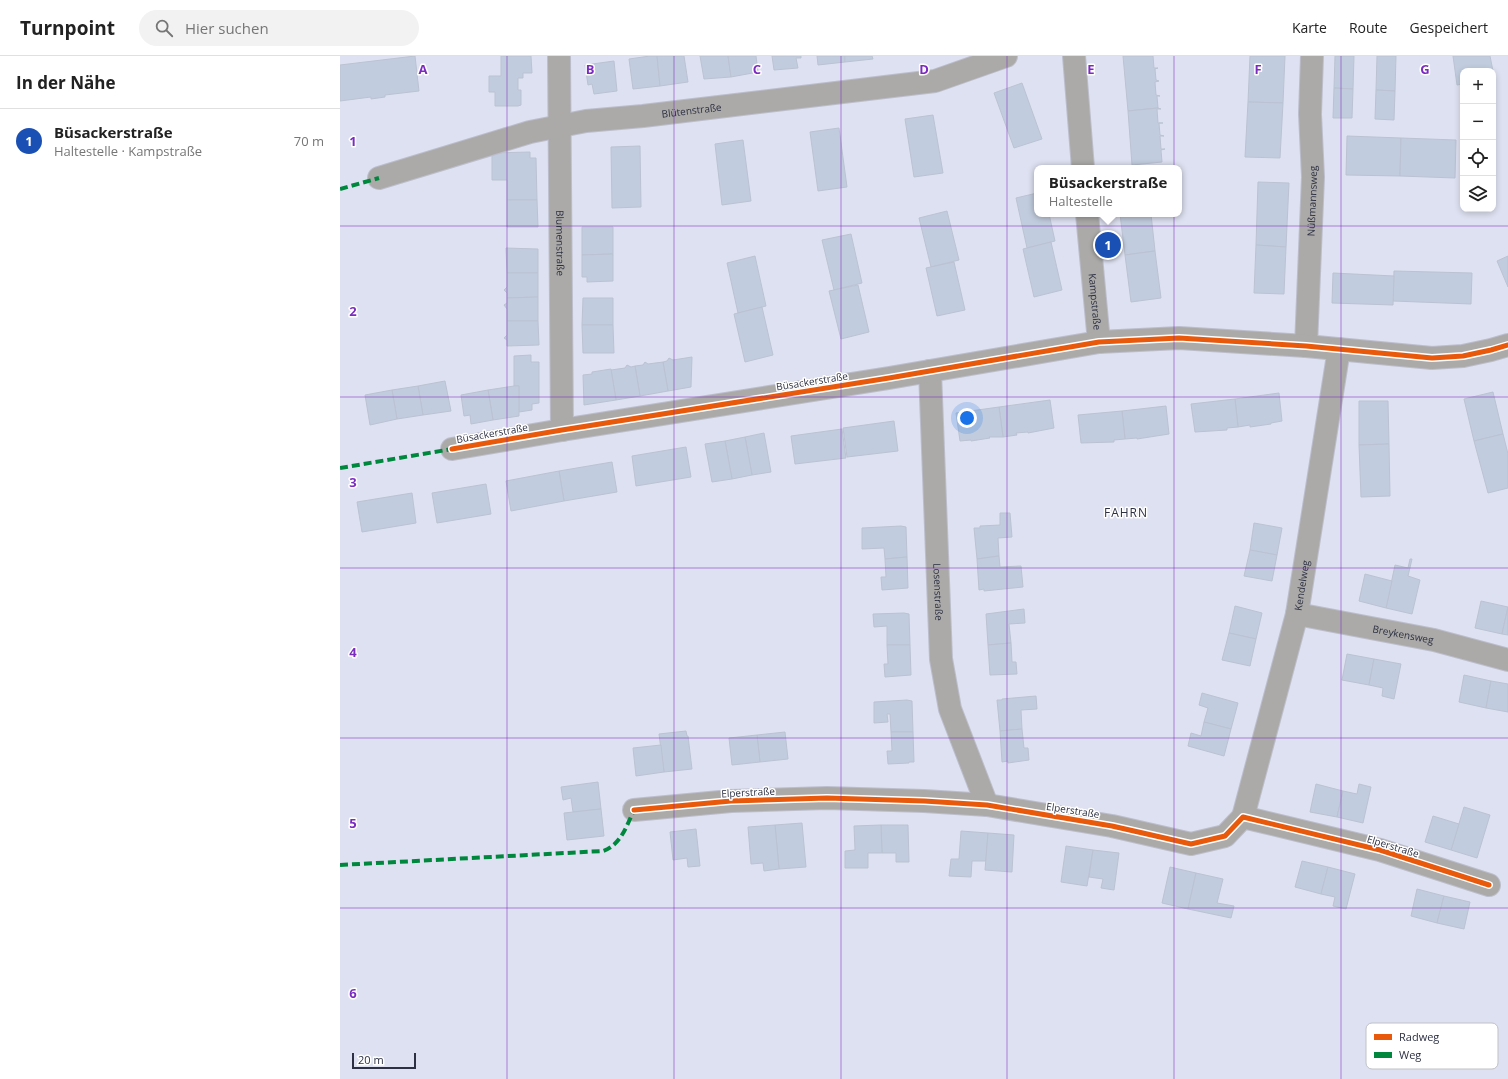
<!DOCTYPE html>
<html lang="de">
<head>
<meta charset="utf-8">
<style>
	body { margin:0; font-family:"Open Sans",sans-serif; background:#f2f2f2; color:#222 }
	.controls { position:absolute; right:12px; top:12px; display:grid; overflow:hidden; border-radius:8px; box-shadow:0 2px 6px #0003 }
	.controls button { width:36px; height:36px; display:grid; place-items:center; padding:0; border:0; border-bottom:1px solid #e0e0e0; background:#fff; color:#222; font:20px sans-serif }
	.scale { position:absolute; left:12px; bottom:10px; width:64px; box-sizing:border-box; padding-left:4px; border:2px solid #2c3042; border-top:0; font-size:11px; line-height:14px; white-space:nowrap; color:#2c3042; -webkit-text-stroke:3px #fff; paint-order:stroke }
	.you { position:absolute; left:627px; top:362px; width:14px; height:14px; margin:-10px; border:3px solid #fff; border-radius:50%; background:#1a73e8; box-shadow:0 0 0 6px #1a73e833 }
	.badge { display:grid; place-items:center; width:26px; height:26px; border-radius:50%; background:#d93025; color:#fff; font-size:13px; font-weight:700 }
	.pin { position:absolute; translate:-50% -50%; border:2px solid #fff; box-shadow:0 1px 4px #0006 }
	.popup { position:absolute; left:694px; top:109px; width:148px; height:52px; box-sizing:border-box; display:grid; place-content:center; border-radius:8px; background:#fff; filter:drop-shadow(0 1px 3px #0005); font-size:13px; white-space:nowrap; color:#767676 }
	.popup b { font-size:15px; color:#222 }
	.popup::after { content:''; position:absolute; left:50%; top:100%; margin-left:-8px; border:8px solid transparent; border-top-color:#fff }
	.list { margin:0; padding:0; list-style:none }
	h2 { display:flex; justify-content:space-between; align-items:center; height:52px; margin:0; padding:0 16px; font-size:17px }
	h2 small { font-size:13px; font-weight:400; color:#767676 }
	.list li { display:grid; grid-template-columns:26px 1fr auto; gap:12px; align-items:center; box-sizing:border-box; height:64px; padding:0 16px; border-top:1px solid #e0e0e0 }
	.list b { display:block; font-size:15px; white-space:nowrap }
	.list p { margin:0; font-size:13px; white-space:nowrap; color:#767676 }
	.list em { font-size:13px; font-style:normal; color:#767676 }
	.icon { flex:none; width:22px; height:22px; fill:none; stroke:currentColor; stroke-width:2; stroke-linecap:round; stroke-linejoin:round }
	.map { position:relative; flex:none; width:1168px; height:1023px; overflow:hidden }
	header { display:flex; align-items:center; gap:24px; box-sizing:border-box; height:56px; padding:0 20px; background:#fff; border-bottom:1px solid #e0e0e0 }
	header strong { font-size:19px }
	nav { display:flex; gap:22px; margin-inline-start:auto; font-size:14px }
	.search { width:280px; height:36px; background:#f2f2f2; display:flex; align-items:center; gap:10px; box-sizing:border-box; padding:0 14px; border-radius:22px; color:#767676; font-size:15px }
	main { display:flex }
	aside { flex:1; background:#fff }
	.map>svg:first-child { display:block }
	.building { fill:#c1ccde; stroke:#bbc3d2 }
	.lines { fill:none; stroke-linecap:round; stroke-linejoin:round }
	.minor-casing { stroke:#bcbecc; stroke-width:24 }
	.minor { stroke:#abaaa8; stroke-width:22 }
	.quiet { stroke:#00873e; stroke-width:4; stroke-dasharray:8 4; stroke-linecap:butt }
	.cycleway-casing { stroke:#fff; stroke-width:8 }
	.cycleway { stroke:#e8590c; stroke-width:5 }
	.grid { fill:none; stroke:#7b2cbf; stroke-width:1; stroke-opacity:0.55 }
	.labels { text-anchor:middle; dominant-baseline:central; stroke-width:3; stroke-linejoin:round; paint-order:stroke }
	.street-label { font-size:10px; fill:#2c3042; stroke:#fff }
	.quarter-label { font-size:12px; letter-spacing:1px; fill:#2c3042; stroke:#fff }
	.key { fill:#fff; stroke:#c0c1c6; stroke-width:1 }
	.key-label { font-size:11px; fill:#2c3042 }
	.grid-label { font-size:13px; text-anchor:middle; font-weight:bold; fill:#7b2cbf; stroke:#fff; stroke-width:3; stroke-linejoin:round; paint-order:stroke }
</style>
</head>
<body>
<header>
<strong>Turnpoint</strong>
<div class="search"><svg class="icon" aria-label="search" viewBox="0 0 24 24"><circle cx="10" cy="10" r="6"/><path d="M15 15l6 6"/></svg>Hier suchen</div>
<nav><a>Karte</a><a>Route</a><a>Gespeichert</a></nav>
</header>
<main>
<aside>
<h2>In der Nähe<small></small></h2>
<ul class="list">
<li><span class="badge" style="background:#1a4fb4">1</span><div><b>Büsackerstraße</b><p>Haltestelle · Kampstraße</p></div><em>70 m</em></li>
</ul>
</aside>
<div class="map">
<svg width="1168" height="1023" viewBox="0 0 1168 1023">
	<rect width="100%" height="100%" fill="#dee1f1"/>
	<g class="building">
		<polygon points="75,0 79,35 45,39 45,41 31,43 31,41 0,45 0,9"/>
		<polygon points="161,0 191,0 192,17 183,17 183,22 178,22 178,34 181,34 181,49 178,50 155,50 155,36 149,36 149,20 161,20"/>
		<polygon points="310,0 317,0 320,30 293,33 289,3"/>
		<polygon points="317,0 344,0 348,26 320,30"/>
		<polygon points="360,0 388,0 391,21 364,23"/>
		<polygon points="388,0 416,0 418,16 391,21"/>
		<polygon points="432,0 461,0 461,2 456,2 458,12 434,14"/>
		<polygon points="477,0 505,0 505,6 478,9"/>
		<polygon points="505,0 532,0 533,3 505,6"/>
		<polygon points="783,0 813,0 814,12 818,12 815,13 816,24 819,25 815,26 816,39 820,40 817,40 818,52 788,55"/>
		<polygon points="910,0 945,0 943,47 908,46"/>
		<polygon points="995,0 1014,0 1013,33 994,32"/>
		<polygon points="1037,0 1056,0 1055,35 1036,34"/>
		<polygon points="1113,0 1150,0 1153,15 1123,15 1123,28 1117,29"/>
		<polygon points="274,5 277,35 254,38 252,28 248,29 245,9"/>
		<polygon points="682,27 702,83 674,92 654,37"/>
		<polygon points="994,32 1013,33 1012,62 993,62"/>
		<polygon points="1036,34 1055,35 1054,64 1035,63"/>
		<polygon points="908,46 943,47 940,102 905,101"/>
		<polygon points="818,52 821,53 817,53 818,67 823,67 819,67 820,79 824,80 820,80 821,93 825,93 821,94 822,106 792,109 788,55"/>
		<polygon points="593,59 603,117 574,121 565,63"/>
		<polygon points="499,72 507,131 478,135 470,76"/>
		<polygon points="1007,80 1061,82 1060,120 1006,119"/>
		<polygon points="1061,82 1116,84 1115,122 1060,120"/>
		<polygon points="403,84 411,145 382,149 375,88"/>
		<polygon points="300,90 301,151 272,152 271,91"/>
		<polygon points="190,96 190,102 196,102 197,144 167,144 167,124 152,124 152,97"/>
		<polygon points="918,126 949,127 946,191 916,189"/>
		<polygon points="697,137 697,158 709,158 715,185 687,192 676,142"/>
		<polygon points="167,144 197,144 198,171 167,171"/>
		<polygon points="607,155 619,204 591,211 579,162"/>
		<polygon points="780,158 811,158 815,195 785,199"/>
		<polygon points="242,171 273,171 273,198 242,199"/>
		<polygon points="511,178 522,227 494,234 482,184"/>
		<polygon points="711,186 722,234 694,241 683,193"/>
		<polygon points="916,189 946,191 944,238 914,237"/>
		<polygon points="166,192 198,193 198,217 167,217"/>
		<polygon points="815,195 821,242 791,246 785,199"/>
		<polygon points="273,198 273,225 247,226 247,221 242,221 242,199"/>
		<polygon points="415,200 426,250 398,257 387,207"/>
		<polygon points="1168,200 1168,231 1157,205"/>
		<polygon points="614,206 625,254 597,260 586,212"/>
		<polygon points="1054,215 1132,217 1131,248 1053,245"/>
		<polygon points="167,217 198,217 198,241 167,242 167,237 164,234 167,231"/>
		<polygon points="993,217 1054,220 1053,249 992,247"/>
		<polygon points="518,229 529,276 501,283 489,235"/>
		<polygon points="198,241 198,265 167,265 167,253 164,249 167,247 167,242"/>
		<polygon points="243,242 273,242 273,269 242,269"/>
		<polygon points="422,251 433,299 405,306 394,258"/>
		<polygon points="167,265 198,265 199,289 167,290 167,284 164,282 167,279"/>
		<polygon points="242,269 273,269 274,297 243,297"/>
		<polygon points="191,299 191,306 199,306 199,347 192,348 192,354 179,356 179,330 174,330 174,300"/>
		<polygon points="352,301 351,331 328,335 323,306 327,305 329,302 333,304"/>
		<polygon points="305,306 308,308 323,306 328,335 300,340 295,310 303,309"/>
		<polygon points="287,309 291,311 295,310 300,340 276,344 271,314 285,312"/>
		<polygon points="271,313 276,344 244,349 243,319 252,318 252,316"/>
		<polygon points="105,325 111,355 83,359 78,330"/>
		<polygon points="78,330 83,359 57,363 52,334"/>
		<polygon points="174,330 179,330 179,360 153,364 148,334"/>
		<polygon points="52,334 57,363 30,369 25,339"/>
		<polygon points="148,334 153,364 131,368 130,359 124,360 121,339"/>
		<polygon points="1153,336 1163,378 1134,385 1124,343"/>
		<polygon points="939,337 942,365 931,367 931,368 910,371 910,369 898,371 895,343"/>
		<polygon points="895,343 898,371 887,372 887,374 855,376 851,348"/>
		<polygon points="710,344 714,372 688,377 688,376 676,377 677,379 663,381 659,351"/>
		<polygon points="1019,345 1048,345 1049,388 1019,389"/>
		<polygon points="826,350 829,378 797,383 797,382 785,383 782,355"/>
		<polygon points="659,351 663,381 649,381 650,382 631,385 631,384 620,385 616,357"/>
		<polygon points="782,355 785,383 774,384 774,386 741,387 738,359"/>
		<polygon points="554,365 558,395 507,401 503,372"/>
		<polygon points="502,373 506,402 455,408 451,380"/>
		<polygon points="424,377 431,416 412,419 405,381"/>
		<polygon points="1163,378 1168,398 1168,432 1148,437 1134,385"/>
		<polygon points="405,381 412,419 392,423 385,385"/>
		<polygon points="385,385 392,423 372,426 365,388"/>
		<polygon points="1049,388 1050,440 1021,441 1019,389"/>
		<polygon points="346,391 351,421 296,430 292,400"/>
		<polygon points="272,406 277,436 224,445 219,415"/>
		<polygon points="219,415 224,445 171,455 166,425"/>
		<polygon points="146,428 151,458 97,467 92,437"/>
		<polygon points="72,437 76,467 22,476 17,446"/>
		<polygon points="660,457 670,457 672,481 658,482 659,500 637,503 634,472 640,472 640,470 660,469"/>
		<polygon points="914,467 942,472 937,499 910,494"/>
		<polygon points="561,470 566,471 567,501 545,503 544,492 522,493 522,472"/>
		<polygon points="910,494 937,499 932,525 904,520"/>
		<polygon points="659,500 660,511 681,510 683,531 644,535 644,533 639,534 637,503"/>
		<polygon points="567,501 568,532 542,534 541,521 546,521 545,503"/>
		<polygon points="1070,503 1072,503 1068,520 1080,524 1072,558 1046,552 1055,509 1068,512"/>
		<polygon points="1025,518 1052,525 1046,552 1019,545"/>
		<polygon points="1141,545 1168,551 1162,578 1135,572"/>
		<polygon points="895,550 922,557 916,583 889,577"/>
		<polygon points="1168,551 1168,579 1162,578"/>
		<polygon points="684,553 685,567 669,568 671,587 648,589 646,558"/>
		<polygon points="564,557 569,558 570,589 547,589 547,570 534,571 533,558"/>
		<polygon points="889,577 916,583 910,610 882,604"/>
		<polygon points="671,587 672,606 676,606 677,618 650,619 648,589"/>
		<polygon points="547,589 570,589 571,619 545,621 544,608 548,608"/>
		<polygon points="1007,598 1034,603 1029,629 1002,624"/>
		<polygon points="1034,603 1061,608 1054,643 1042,640 1043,632 1029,629"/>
		<polygon points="1124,619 1151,625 1146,652 1119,646"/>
		<polygon points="1151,625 1168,628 1168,656 1146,652"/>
		<polygon points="862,637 898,647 891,673 864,666 868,652 859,649"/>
		<polygon points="696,640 697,653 681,654 682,673 660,675 657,644 662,644 662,643"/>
		<polygon points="567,644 572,645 573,676 551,676 550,658 547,658 548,666 534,667 534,646"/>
		<polygon points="864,666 891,673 884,700 848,690 851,677 861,680"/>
		<polygon points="682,673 684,692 688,692 689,704 668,707 668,705 662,706 660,675"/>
		<polygon points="346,675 347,680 348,680 352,713 324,716 319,678"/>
		<polygon points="445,676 448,703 420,706 417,679"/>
		<polygon points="551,676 573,676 574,706 569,706 569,707 548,708 547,695 552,695"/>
		<polygon points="417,679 420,706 392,709 389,682"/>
		<polygon points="321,689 324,716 296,720 293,692"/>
		<polygon points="258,726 261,753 233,756 231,742 223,744 221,731"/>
		<polygon points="976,728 1003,735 997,761 970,756"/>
		<polygon points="1019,728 1031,731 1023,767 997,761 1003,735 1017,738"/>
		<polygon points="1124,751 1150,759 1137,802 1111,794"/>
		<polygon points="261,753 264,780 227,784 224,757"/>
		<polygon points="1093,760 1119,768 1111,794 1085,786"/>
		<polygon points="462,767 466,811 439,813 435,769"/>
		<polygon points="435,769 439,813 424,815 423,807 411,808 408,771"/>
		<polygon points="541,769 568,769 569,806 556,806 556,797 542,797"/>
		<polygon points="541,769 542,797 528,797 528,812 505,812 505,795 515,794 514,770"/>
		<polygon points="356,773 360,810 348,811 347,802 333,804 330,776"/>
		<polygon points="621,775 648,777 646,805 632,805 631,821 609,820 611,803 619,803"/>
		<polygon points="648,777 674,779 672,816 645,814"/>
		<polygon points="726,790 753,794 747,830 721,826"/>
		<polygon points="753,794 779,797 774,834 761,832 763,823 749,821"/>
		<polygon points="962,805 988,811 981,838 955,831"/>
		<polygon points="830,811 856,817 848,853 822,847"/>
		<polygon points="988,811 1015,818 1006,853 993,850 995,841 981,838"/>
		<polygon points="856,817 883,823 877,847 894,850 891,862 848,853"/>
		<polygon points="1077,833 1104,840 1097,867 1071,860"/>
		<polygon points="1104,840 1130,846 1124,873 1097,867"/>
	</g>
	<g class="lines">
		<g class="minor-casing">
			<g id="minor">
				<path id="s1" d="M219,0L222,374"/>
				<polyline points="734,0 743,112"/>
				<path id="s2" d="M39,122L190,76L246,65L303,60L595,25L666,0"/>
				<path id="s3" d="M747,158L759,286"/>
				<path id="s4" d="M966,290L973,121L970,58L972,0"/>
				<path id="s5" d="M590,315L601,603L610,653L647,749"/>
				<polyline points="112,393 222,374 549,322 759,286 839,282 966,290 1092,302 1123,300 1151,294 1168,289"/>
				<path id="s6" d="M957,558L1094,584L1168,604"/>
				<polyline points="294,754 391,745 487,742 584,745 647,749 772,770 851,788 885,780 903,761 1040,794 1149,829"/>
				<path id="s7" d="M903,761L957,558L999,293"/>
			</g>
		</g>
		<use href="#minor" class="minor"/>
		<g class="quiet">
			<polyline points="0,133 39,122"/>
			<polyline points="0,412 112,393"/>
			<path d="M0,809L263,795C281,789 287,769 294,754"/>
		</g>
		<g class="cycleway-casing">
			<g id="cycleway">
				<polyline points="112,393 222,374 549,322 759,286 839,282 966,290 1092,302 1123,300 1151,294 1168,289"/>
				<polyline points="294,754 391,745 487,742 584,745 647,749 772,770 851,788 885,780 903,761 1040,794 1149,829"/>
			</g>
		</g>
		<use href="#cycleway" class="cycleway"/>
	</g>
	<path class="grid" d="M167,0V1023M334,0V1023M501,0V1023M667,0V1023M834,0V1023M1001,0V1023M0,170H1168M0,341H1168M0,512H1168M0,682H1168M0,852H1168"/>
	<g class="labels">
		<g class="street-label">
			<text stroke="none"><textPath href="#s2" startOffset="321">Blütenstraße</textPath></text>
			<text stroke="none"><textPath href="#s4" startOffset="145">Nüßmannsweg</textPath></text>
			<text stroke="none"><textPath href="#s1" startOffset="187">Blumenstraße</textPath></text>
			<text stroke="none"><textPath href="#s3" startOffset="88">Kampstraße</textPath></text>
			<text transform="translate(472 325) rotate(-9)">Büsackerstraße</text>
			<text transform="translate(152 377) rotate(-10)">Büsackerstraße</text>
			<text stroke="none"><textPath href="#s7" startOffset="239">Kendelweg</textPath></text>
			<text stroke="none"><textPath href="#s5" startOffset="221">Losenstraße</textPath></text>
			<text stroke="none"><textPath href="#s6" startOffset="108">Breykensweg</textPath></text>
			<text transform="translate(408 736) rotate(-3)">Elperstraße</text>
			<text transform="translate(733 754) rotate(9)">Elperstraße</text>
			<text transform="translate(1053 790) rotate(17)">Elperstraße</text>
		</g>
		<g class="quarter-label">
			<text x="786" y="456">FAHRN</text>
		</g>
	</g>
	<rect x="1026" y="967" width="132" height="46" rx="6" class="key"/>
	<rect x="1034" y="978" width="18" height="6" fill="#e8590c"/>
	<rect x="1034" y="996" width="18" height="6" fill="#00873e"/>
	<g class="key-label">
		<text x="1059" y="985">Radweg</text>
		<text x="1059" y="1003">Weg</text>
	</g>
	<g class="grid-label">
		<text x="83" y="18">A</text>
		<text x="250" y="18">B</text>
		<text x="417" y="18">C</text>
		<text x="584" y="18">D</text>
		<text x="751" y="18">E</text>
		<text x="918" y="18">F</text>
		<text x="1085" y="18">G</text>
		<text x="13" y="90">1</text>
		<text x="13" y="260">2</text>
		<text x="13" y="431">3</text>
		<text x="13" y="601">4</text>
		<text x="13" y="772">5</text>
		<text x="13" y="942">6</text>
	</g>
</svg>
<div class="controls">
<button>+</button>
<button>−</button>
<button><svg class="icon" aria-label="locate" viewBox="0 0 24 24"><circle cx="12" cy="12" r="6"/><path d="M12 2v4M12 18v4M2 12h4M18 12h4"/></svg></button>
<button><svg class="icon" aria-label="layers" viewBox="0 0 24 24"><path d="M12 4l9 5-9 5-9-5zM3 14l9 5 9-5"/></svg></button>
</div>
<div class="scale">20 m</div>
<div class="you"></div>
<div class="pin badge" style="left:768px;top:189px;background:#1a4fb4">1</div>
<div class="popup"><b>Büsackerstraße</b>Haltestelle</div>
</div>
</main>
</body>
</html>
